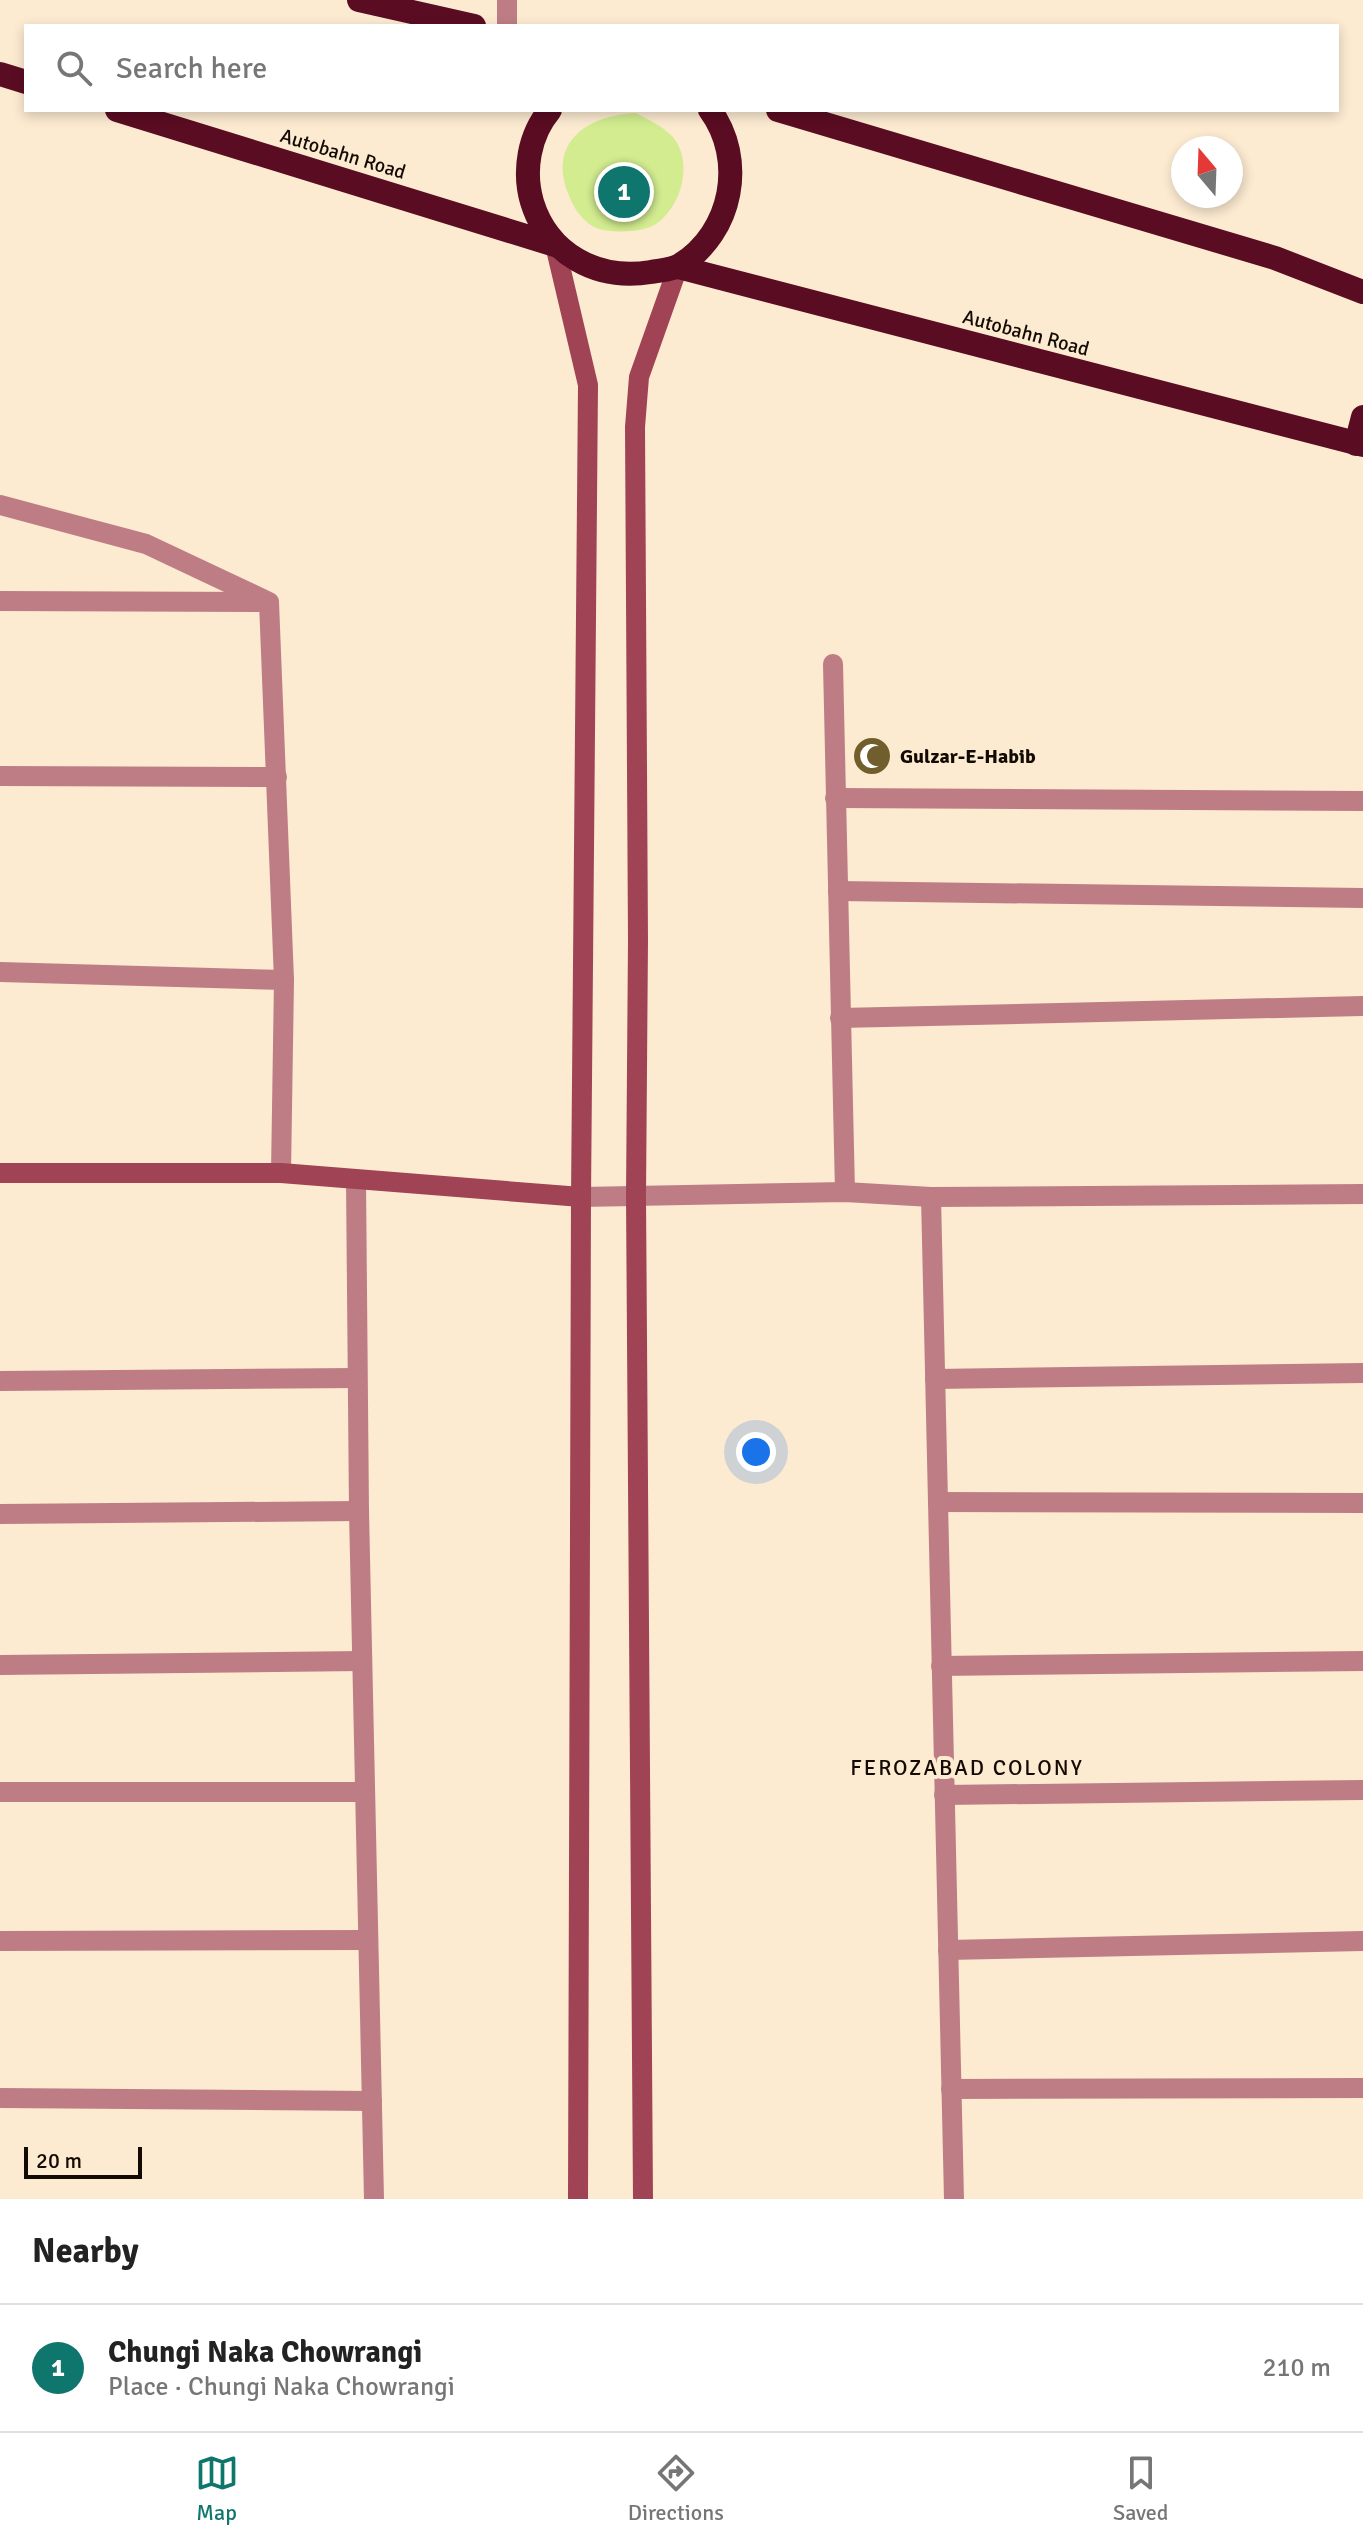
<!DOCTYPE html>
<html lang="en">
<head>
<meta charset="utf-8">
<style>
	body { margin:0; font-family:Signika,sans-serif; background:#f6f6f6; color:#222 }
	.compass { position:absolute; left:1171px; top:136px; width:72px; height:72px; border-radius:50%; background:#fff; box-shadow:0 4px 12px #0003; rotate:341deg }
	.scale { position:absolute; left:24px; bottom:20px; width:118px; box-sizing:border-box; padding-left:8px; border:4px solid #130b03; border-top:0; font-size:22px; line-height:28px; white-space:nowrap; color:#130b03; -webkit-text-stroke:6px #fcead1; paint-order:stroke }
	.you { position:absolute; left:756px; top:1452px; width:28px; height:28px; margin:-20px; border:6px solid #fff; border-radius:50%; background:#1a73e8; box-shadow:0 0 0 12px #1a73e833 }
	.badge { display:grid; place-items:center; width:52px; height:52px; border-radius:50%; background:#0f766e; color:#fff; font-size:26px; font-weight:700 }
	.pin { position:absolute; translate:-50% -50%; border:4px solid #fff; box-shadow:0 2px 8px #0006 }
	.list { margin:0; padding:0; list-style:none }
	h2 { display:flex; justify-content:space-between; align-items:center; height:104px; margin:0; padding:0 32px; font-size:34px }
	h2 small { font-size:26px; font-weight:400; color:#767676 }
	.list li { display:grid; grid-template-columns:52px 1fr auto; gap:24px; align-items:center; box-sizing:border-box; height:128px; padding:0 32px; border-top:2px solid #e0e0e0 }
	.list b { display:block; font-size:30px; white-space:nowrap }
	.list p { margin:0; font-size:26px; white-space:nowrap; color:#767676 }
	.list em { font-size:26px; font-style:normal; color:#767676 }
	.icon { flex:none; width:44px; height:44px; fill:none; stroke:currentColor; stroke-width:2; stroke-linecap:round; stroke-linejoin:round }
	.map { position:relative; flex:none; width:1363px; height:2199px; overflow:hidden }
	.search { position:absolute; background:#fff; box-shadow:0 4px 12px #0003; left:24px; right:24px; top:24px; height:88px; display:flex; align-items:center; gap:20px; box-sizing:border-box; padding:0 28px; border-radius:0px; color:#767676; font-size:30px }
	.sheet { height:232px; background:#fff }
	nav { display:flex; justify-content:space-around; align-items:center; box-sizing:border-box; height:112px; border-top:2px solid #e0e0e0; background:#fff; font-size:22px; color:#767676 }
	nav a { display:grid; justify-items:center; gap:4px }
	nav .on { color:#0f766e }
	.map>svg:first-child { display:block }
	.green { fill:#d2ec8f }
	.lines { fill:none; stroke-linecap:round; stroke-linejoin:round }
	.street { stroke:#be7d85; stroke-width:20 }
	.secondary { stroke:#a04455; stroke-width:20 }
	.highway { stroke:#5a0c22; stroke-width:24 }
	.labels { text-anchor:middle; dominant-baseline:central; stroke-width:8; stroke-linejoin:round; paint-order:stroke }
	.street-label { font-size:20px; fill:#130b03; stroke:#fcead1 }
	.poi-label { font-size:20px; font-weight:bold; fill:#130b03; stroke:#fcead1; text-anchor:start }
	.neighbourhood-label { font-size:22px; letter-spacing:2px; fill:#130b03; stroke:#fcead1 }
</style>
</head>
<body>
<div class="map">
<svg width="1363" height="2199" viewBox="0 0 1363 2199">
	<rect width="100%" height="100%" fill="#fcead1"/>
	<path class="green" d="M636,113C649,120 667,128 676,141C690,164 683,196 666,215C657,226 643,231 629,231C616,232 599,232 588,223C578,215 572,204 568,193C548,141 589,115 636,113Z"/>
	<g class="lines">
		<g class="street">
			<polyline points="507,26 507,0"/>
			<polyline points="0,505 146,544 269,602 284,980 281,1173"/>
			<polyline points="0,601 261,602"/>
			<polyline points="833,664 845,1192"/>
			<polyline points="0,776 277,777"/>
			<polyline points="835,798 1363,801"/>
			<polyline points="838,891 1363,898"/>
			<polyline points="0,972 284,980"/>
			<polyline points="840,1018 1363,1006"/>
			<polyline points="356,1180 359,1511 374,2199"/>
			<polyline points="581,1197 845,1192 931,1197 954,2199"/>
			<polyline points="931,1197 1363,1194"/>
			<polyline points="935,1379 1363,1373"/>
			<polyline points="0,1381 357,1378"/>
			<polyline points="938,1502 1363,1503"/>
			<polyline points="0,1514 359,1511"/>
			<polyline points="0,1665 362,1661"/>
			<polyline points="941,1666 1363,1661"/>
			<polyline points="0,1792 365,1792"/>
			<polyline points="944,1795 1363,1790"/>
			<polyline points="0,1941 368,1940"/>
			<polyline points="948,1950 1363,1941"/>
			<polyline points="951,2089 1363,2088"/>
			<polyline points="0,2098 372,2101"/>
		</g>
		<g class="secondary">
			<polyline points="555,245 588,385 581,1197 578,2199"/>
			<polyline points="0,1173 281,1173 581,1197"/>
			<polyline points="643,2199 636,1196 638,940 635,427 639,377 678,267"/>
		</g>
		<g class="highway">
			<polyline points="359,0 474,26"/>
			<polyline points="0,74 26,82"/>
			<polyline points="117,110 555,245"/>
			<path d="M550,110C529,135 523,171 532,202C548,254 597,281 651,272C660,270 672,270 680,265C733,232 746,159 710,110"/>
			<polyline points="778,110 1275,258 1363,292"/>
			<polyline points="678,267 1363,445"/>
			<polyline points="1356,444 1363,417"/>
		</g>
	</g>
	<defs>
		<g id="mosque-disc" transform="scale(2)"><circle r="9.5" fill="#715e2d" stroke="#fcead1"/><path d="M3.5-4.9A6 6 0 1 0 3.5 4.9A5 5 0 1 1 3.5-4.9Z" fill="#fff"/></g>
	</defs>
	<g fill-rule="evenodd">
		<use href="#mosque-disc" x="872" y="756"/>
	</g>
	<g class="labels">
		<g class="street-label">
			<text transform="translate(343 154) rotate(17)">Autobahn Road</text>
			<text transform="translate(1026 333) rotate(15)">Autobahn Road</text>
		</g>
		<g class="poi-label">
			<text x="900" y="756">Gulzar-E-Habib</text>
		</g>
		<g class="neighbourhood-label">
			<text x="967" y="1767">FEROZABAD COLONY</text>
		</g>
	</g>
</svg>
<svg class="compass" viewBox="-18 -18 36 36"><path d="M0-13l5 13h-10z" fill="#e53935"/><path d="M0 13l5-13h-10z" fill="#767676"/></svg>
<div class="scale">20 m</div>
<div class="you"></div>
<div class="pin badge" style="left:624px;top:192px">1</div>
<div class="search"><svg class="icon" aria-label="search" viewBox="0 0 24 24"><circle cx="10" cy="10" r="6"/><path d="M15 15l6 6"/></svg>Search here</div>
</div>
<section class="sheet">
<h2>Nearby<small></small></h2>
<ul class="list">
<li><span class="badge">1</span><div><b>Chungi Naka Chowrangi</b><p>Place · Chungi Naka Chowrangi</p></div><em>210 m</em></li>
</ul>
</section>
<nav>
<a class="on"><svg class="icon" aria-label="map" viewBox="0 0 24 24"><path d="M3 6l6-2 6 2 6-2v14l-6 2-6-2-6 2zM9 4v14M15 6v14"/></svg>Map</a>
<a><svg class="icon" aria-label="directions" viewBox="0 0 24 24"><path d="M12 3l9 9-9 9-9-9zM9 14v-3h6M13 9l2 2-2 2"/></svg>Directions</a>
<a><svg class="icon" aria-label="saved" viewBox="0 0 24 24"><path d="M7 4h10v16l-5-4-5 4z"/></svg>Saved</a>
</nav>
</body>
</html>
